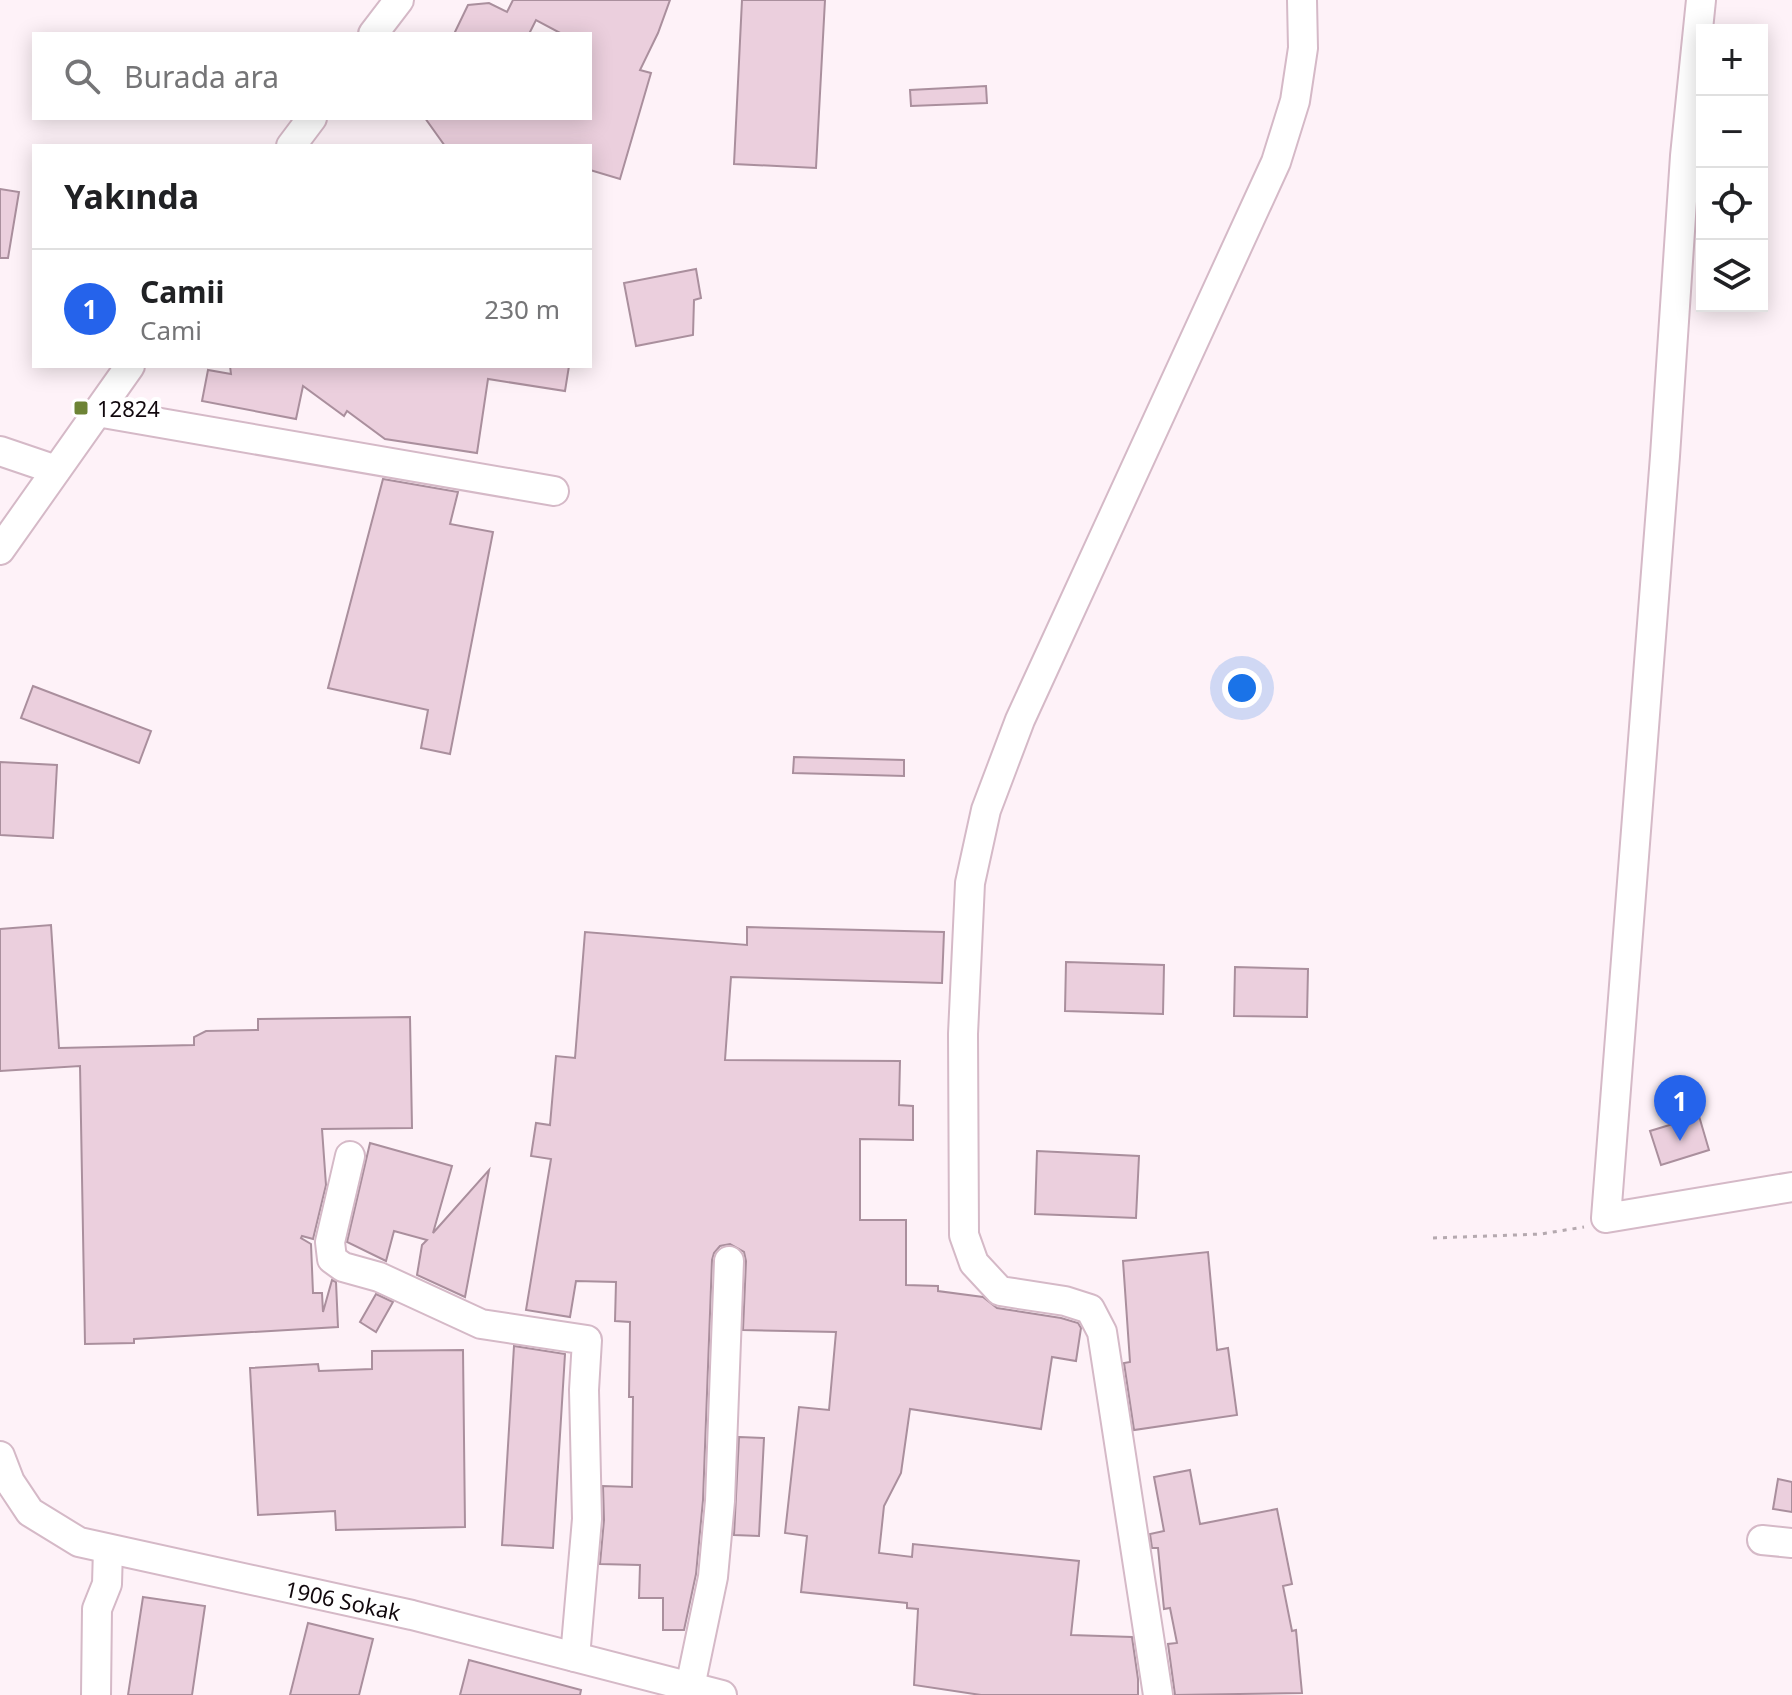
<!DOCTYPE html>
<html lang="tr">
<head>
<meta charset="utf-8">
<style>
	body { margin:0; font-family:"Noto Sans",sans-serif; background:#f2f2f2; color:#202124 }
	.controls { position:absolute; right:24px; top:24px; display:grid; overflow:hidden; border-radius:0px; box-shadow:0 4px 20px #0003 }
	.controls button { width:72px; height:72px; display:grid; place-items:center; padding:0; border:0; border-bottom:2px solid #e0e0e0; background:#fff; color:#202124; font:40px sans-serif }
	.you { position:absolute; left:1242px; top:688px; width:28px; height:28px; margin:-20px; border:6px solid #fff; border-radius:50%; background:#1a73e8; box-shadow:0 0 0 12px #1a73e833 }
	.badge { display:grid; place-items:center; width:52px; height:52px; border-radius:50%; background:#2563eb; color:#fff; font-size:26px; font-weight:700 }
	.pin { position:absolute; translate:-50% -66px; filter:drop-shadow(0 2px 4px #0008) }
	.pin::after { content:''; position:absolute; top:42px; width:28px; height:24px; background:inherit; clip-path:polygon(0 0,100% 0,50% 100%) }
	.list { margin:0; padding:0; list-style:none }
	h2 { display:flex; justify-content:space-between; align-items:center; height:104px; margin:0; padding:0 32px; font-size:34px }
	h2 small { font-size:26px; font-weight:400; color:#757577 }
	.list li { display:grid; grid-template-columns:52px 1fr auto; gap:24px; align-items:center; box-sizing:border-box; height:120px; padding:0 32px; border-top:2px solid #e0e0e0 }
	.list b { display:block; font-size:30px; white-space:nowrap }
	.list p { margin:0; font-size:26px; white-space:nowrap; color:#757577 }
	.list em { font-size:26px; font-style:normal; color:#757577 }
	.icon { flex:none; width:44px; height:44px; fill:none; stroke:currentColor; stroke-width:2; stroke-linecap:round; stroke-linejoin:round }
	.map { position:relative; flex:none; width:1792px; height:1695px; overflow:hidden }
	.search { position:absolute; background:#fff; box-shadow:0 4px 20px #0003; left:32px; top:32px; width:560px; height:88px; display:flex; align-items:center; gap:20px; box-sizing:border-box; padding:0 28px; border-radius:0px; color:#757577; font-size:30px }
	.panel { position:absolute; background:#fff; box-shadow:0 4px 20px #0003; left:32px; top:144px; width:560px; height:224px; border-radius:0px }
	.map>svg:first-child { display:block }
	.building { fill:#ebcfdd; stroke:#aa8f9d; stroke-width:2 }
	.lines { fill:none; stroke-linecap:round; stroke-linejoin:round }
	.minor-casing { stroke:#d5b9c7; stroke-width:32 }
	.path { stroke:#b5a9af; stroke-width:3; stroke-dasharray:4 6; stroke-linecap:butt }
	.minor { stroke:#fff; stroke-width:28 }
	.poi-dot { fill:#6d8335; stroke:#fff; stroke-width:3 }
	.labels { text-anchor:middle; dominant-baseline:central; stroke-width:8; stroke-linejoin:round; paint-order:stroke }
	.poi-label { font-size:22px; fill:#11080d; stroke:#fff; text-anchor:start }
	.street-label { font-size:22px; fill:#11080d; stroke:#fff }
</style>
</head>
<body>
<div class="map">
<svg width="1792" height="1695" viewBox="0 0 1792 1695">
	<rect width="100%" height="100%" fill="#fef2f8"/>
	<g class="building">
		<polygon points="513,0 670,0 658,33 640,70 651,73 620,179 590,170 590,146 445,146 425,118 590,118 590,34 562,34 536,20 529,34 454,34 468,5 489,3 507,12"/>
		<polygon points="742,0 825,0 816,168 734,164"/>
		<polygon points="986,86 987,103 911,106 910,90"/>
		<polygon points="0,189 19,192 8,258 0,258"/>
		<polygon points="696,269 701,298 694,300 693,335 636,346 624,283"/>
		<polygon points="230,366 569,366 565,391 488,379 477,453 385,439 347,411 344,416 303,386 296,419 202,401 208,370 231,374"/>
		<polygon points="383,479 458,492 450,524 493,532 450,754 421,748 428,710 328,688"/>
		<polygon points="33,686 151,731 139,763 21,718"/>
		<polygon points="794,757 904,760 904,776 793,773"/>
		<polygon points="0,762 57,765 53,838 0,835"/>
		<polygon points="51,925 59,1048 194,1045 194,1037 206,1031 258,1030 258,1019 410,1017 412,1128 322,1129 326,1185 313,1239 302,1236 301,1238 311,1244 313,1293 322,1293 323,1312 332,1280 336,1282 338,1327 134,1339 134,1343 85,1344 80,1066 0,1071 0,929"/>
		<polygon points="747,927 944,932 942,983 731,977 725,1060 900,1061 899,1105 913,1106 913,1140 860,1139 860,1220 906,1220 906,1285 938,1286 938,1291 983,1297 997,1308 1061,1318 1078,1323 1081,1328 1076,1361 1052,1357 1041,1429 910,1409 901,1473 884,1506 879,1553 912,1557 913,1544 1079,1561 1071,1635 1132,1637 1138,1679 1138,1695 981,1695 914,1685 918,1609 907,1608 907,1603 801,1592 807,1536 785,1533 799,1407 829,1410 836,1332 743,1330 746,1261 744,1252 730,1244 720,1246 714,1253 712,1260 703,1500 696,1574 684,1630 663,1630 663,1598 639,1598 640,1565 600,1564 604,1520 603,1486 632,1487 633,1397 629,1397 630,1322 615,1321 616,1282 576,1281 570,1317 526,1310 551,1159 531,1156 536,1123 550,1125 556,1056 575,1058 585,932 747,945"/>
		<polygon points="1066,962 1164,965 1163,1014 1065,1011"/>
		<polygon points="1235,967 1308,969 1307,1017 1234,1016"/>
		<polygon points="1699,1116 1709,1150 1661,1165 1650,1131"/>
		<polygon points="370,1143 452,1166 433,1233 489,1170 465,1297 417,1275 422,1245 427,1240 394,1231 386,1261 347,1242"/>
		<polygon points="1037,1151 1139,1156 1136,1218 1035,1214"/>
		<polygon points="1208,1252 1217,1350 1228,1348 1237,1415 1134,1430 1124,1363 1130,1362 1123,1261"/>
		<polygon points="376,1294 393,1302 376,1332 360,1322"/>
		<polygon points="514,1346 565,1354 553,1548 502,1545"/>
		<polygon points="463,1350 465,1527 336,1530 335,1511 258,1515 250,1368 318,1364 319,1371 372,1369 372,1351"/>
		<polygon points="739,1437 764,1438 759,1536 734,1535"/>
		<polygon points="1190,1470 1200,1524 1277,1509 1292,1584 1283,1586 1292,1631 1296,1630 1302,1693 1175,1695 1168,1644 1177,1643 1170,1608 1164,1609 1158,1548 1152,1548 1150,1534 1164,1531 1154,1477"/>
		<polygon points="1778,1479 1792,1482 1792,1512 1773,1509"/>
		<polygon points="143,1597 205,1606 192,1695 128,1695"/>
		<polygon points="308,1623 373,1639 359,1695 290,1695"/>
		<polygon points="469,1660 581,1690 580,1695 460,1695"/>
	</g>
	<g class="lines">
		<g class="minor-casing">
			<g id="minor">
				<polyline points="1701,0 1685,156 1665,456 1606,1218 1792,1187"/>
				<polyline points="373,34 399,0"/>
				<polyline points="291,146 312,118"/>
				<polyline points="97,412 554,491"/>
				<polyline points="0,451 56,470"/>
				<polyline points="0,550 130,366"/>
				<polyline points="350,1156 330,1242 332,1259 343,1267 379,1277 481,1324 587,1340 584,1390 587,1519 575,1657"/>
				<polyline points="0,1456 10,1482 30,1512 79,1542 412,1615 722,1695"/>
				<polyline points="1762,1540 1792,1543"/>
				<polyline points="690,1687 713,1577 720,1501 729,1261"/>
				<polyline points="96,1695 97,1609 107,1584 108,1549"/>
				<polyline points="1158,1695 1102,1332 1090,1309 1065,1301 1000,1291 974,1263 964,1235 963,1034 970,883 986,810 1020,720 1276,162 1295,101 1303,48 1302,0"/>
			</g>
		</g>
		<polyline class="path" points="1433,1238 1541,1234 1584,1227"/>
		<use href="#minor" class="minor"/>
	</g>
	<rect class="poi-dot" x="73" y="400" width="16" height="16" rx="4"/>
	<g class="labels">
		<g class="poi-label">
			<text x="97" y="408">12824</text>
		</g>
		<g class="street-label">
			<text transform="translate(343 1600) rotate(12)">1906 Sokak</text>
		</g>
	</g>
</svg>
<div class="controls">
<button>+</button>
<button>−</button>
<button><svg class="icon" aria-label="locate" viewBox="0 0 24 24"><circle cx="12" cy="12" r="6"/><path d="M12 2v4M12 18v4M2 12h4M18 12h4"/></svg></button>
<button><svg class="icon" aria-label="layers" viewBox="0 0 24 24"><path d="M12 4l9 5-9 5-9-5zM3 14l9 5 9-5"/></svg></button>
</div>
<div class="you"></div>
<div class="pin badge" style="left:1680px;top:1141px">1</div>
<div class="search"><svg class="icon" aria-label="search" viewBox="0 0 24 24"><circle cx="10" cy="10" r="6"/><path d="M15 15l6 6"/></svg>Burada ara</div>
<section class="panel">
<h2>Yakında<small></small></h2>
<ul class="list">
<li><span class="badge">1</span><div><b>Camii</b><p>Cami</p></div><em>230 m</em></li>
</ul>
</section>
</div>
</body>
</html>
